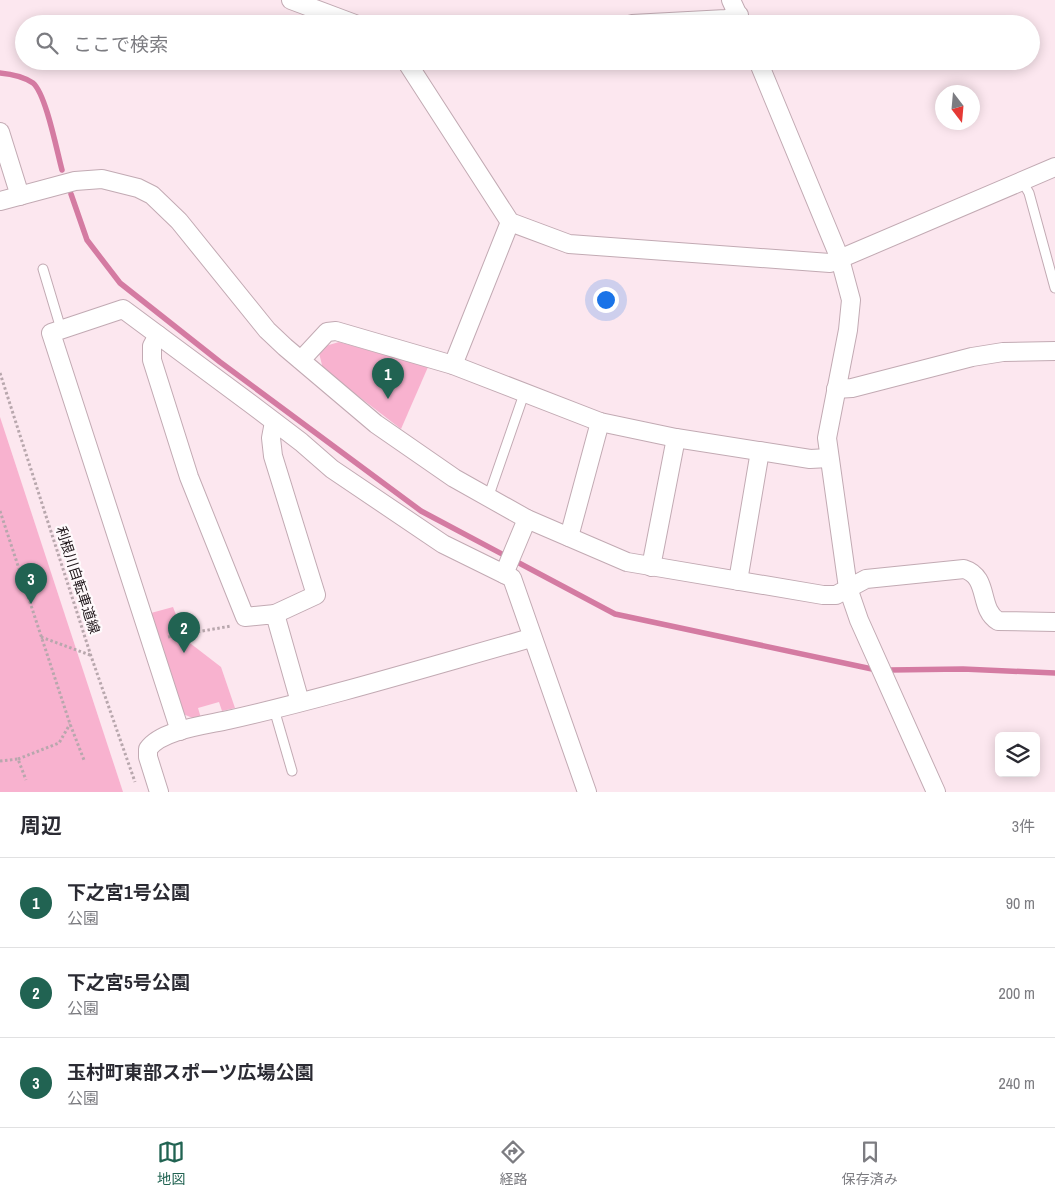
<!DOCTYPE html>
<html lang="ja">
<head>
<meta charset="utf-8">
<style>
	body { margin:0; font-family:"Archivo Narrow","Noto Sans JP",sans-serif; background:#f7f7f7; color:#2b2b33 }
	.controls { position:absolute; right:15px; bottom:15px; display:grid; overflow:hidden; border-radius:8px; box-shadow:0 2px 12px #0003 }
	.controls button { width:45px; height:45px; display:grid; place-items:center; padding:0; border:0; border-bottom:1px solid #e1e1e2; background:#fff; color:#2b2b33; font:25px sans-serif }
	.compass { position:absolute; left:935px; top:85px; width:45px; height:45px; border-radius:50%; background:#fff; box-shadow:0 2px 12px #0003; rotate:164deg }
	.you { position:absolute; left:605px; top:299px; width:18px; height:18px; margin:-12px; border:4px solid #fff; border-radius:50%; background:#1a73e8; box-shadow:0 0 0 8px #1a73e833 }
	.badge { display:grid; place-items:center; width:32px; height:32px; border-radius:50%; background:#216352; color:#fff; font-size:16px; font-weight:700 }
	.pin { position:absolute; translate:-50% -41px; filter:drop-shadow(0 1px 2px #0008) }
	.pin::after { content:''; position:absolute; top:26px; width:18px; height:15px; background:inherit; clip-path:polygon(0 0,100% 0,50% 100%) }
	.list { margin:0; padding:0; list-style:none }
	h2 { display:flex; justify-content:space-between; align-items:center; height:65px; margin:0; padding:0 20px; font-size:21px }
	h2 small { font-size:16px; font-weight:400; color:#7c7c81 }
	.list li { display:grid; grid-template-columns:32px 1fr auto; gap:15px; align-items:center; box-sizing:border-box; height:90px; padding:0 20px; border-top:1px solid #e1e1e2 }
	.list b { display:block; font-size:19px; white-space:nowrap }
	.list p { margin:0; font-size:16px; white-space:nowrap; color:#7c7c81 }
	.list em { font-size:16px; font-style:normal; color:#7c7c81 }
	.icon { flex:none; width:28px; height:28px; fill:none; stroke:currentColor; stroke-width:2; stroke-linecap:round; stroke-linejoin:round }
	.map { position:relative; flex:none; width:1055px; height:792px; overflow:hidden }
	.search { position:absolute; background:#fff; box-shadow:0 2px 12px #0003; left:15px; right:15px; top:15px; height:55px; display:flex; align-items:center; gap:12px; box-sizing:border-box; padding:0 18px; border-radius:28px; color:#7c7c81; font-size:19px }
	.sheet { height:335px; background:#fff }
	nav { display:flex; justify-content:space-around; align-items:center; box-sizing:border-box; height:70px; border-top:1px solid #e1e1e2; background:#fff; font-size:14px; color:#7c7c81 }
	nav a { display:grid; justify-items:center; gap:2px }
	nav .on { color:#216352 }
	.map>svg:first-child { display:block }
	.green { fill:#f8b2cf }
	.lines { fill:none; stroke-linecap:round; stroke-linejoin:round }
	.stream { stroke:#d47ba2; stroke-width:5.5 }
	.lane-casing { stroke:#c2aab3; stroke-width:11 }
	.street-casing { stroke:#c2aab3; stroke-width:20 }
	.path { stroke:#b8a7ad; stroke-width:3; stroke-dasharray:2.5 2.5; stroke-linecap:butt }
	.lane { stroke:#fff; stroke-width:9 }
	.street { stroke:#fff; stroke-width:18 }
	.labels { text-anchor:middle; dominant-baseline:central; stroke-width:4.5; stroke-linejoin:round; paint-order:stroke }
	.street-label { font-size:14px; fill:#1e1519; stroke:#fef9fb }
</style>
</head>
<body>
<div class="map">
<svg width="1055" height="792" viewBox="0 0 1055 792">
	<rect width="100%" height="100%" fill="#fce7ef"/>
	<g class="green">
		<polygon points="339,342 428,367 401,429 323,369 319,353 322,347"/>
		<polygon points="0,417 123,792 0,792"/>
		<polygon points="173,607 186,640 221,667 235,708 222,711 219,702 198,708 201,718 195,719 183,714 151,613"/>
	</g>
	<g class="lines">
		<g class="stream">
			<path d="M0,73C11,74 24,77 33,83C46,94 57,152 62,170"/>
			<polyline points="71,194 87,240 120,283 220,362 421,511 615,614 872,669"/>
			<polyline points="890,670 963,669 1055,673"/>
		</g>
		<g class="lane-casing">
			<g id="lane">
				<polyline points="1022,181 1029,193 1055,288"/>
				<polyline points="43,269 61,329"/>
				<polyline points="488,498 524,394"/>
				<polyline points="274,709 292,771"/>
			</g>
		</g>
		<g class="street-casing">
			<g id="street">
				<polyline points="291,0 355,24"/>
				<polyline points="731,0 742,24"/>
				<polyline points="632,24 726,19 739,15"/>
				<polyline points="406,61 510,222 569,244 830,263 1055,167"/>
				<polyline points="758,61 840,259 851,300 848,330 827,438 848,588 859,620 936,792"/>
				<polyline points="0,132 20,196"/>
				<path d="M0,201L75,181L102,179L138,188L152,195L179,221L267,330L285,347L376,424L454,478L527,519L627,562L823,595H836L866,579L964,569C990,577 978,609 998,621L1055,622"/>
				<polyline points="158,335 152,346 152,360 189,477 245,617 275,614 300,702"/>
				<polyline points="301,360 327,332 336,331 453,365 600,422 676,438 810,459 829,458"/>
				<polyline points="453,365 510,222"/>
				<polyline points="836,389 852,388 972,357 1003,352 1055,351"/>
				<polyline points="274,422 271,438 273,456 316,595 275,614"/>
				<polyline points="569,537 600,422"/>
				<polyline points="651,567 676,438"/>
				<polyline points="504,574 527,519"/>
				<polyline points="738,581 760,451"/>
				<polyline points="180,731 51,333 123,309 251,404 301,442 332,469 443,544 512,578 587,792"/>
				<path d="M159,792L148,757V749C161,730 206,725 228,720C330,697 431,666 531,638"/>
			</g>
		</g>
		<g class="path">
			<polyline points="0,373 91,656 135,782"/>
			<polyline points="0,511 70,724 84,760"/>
			<polyline points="41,637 90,655"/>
			<polyline points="168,637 231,626"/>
			<polyline points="18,759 59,743 70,724"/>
			<polyline points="0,761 18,759 26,780"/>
		</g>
		<use href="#lane" class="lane"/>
		<use href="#street" class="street"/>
	</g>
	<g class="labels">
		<g class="street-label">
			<text transform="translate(78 580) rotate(72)">利根川自転車道線</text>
		</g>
	</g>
</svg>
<div class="controls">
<button><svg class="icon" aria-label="layers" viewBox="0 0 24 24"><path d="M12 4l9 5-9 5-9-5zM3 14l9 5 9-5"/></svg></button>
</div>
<svg class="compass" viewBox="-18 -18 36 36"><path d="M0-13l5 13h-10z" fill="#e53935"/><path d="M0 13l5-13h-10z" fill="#7c7c81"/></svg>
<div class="you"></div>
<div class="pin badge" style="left:388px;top:399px">1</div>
<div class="pin badge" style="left:184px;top:653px">2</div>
<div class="pin badge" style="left:31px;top:604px">3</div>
<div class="search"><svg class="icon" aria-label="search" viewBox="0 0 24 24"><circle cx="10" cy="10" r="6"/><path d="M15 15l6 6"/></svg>ここで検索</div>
</div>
<section class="sheet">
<h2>周辺<small>3件</small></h2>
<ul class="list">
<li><span class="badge">1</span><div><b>下之宮1号公園</b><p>公園</p></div><em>90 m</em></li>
<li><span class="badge">2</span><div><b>下之宮5号公園</b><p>公園</p></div><em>200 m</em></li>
<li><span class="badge">3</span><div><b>玉村町東部スポーツ広場公園</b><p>公園</p></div><em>240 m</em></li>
</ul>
</section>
<nav>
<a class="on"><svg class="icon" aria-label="map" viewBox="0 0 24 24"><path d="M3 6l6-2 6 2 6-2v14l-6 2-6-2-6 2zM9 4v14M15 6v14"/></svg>地図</a>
<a><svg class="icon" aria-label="directions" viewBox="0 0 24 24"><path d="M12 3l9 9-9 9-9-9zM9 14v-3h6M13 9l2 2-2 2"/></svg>経路</a>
<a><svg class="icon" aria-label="saved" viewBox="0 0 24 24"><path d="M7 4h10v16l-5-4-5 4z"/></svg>保存済み</a>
</nav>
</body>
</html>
